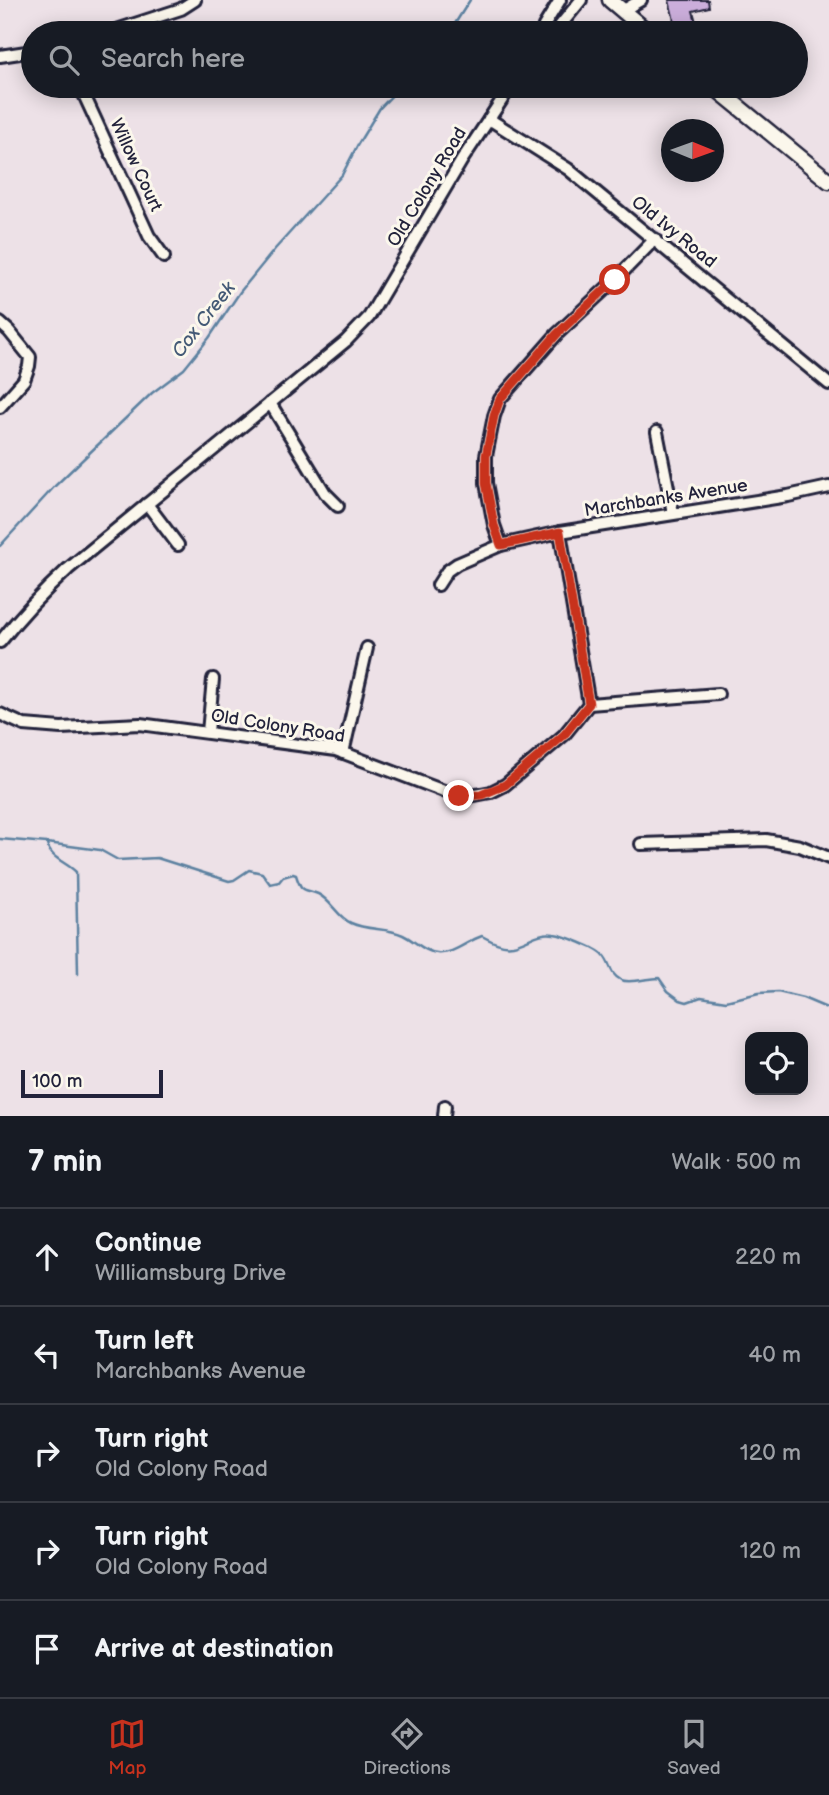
<!DOCTYPE html>
<html lang="en">
<head>
<meta charset="utf-8">
<style>
	body { margin:0; font-family:"Balsamiq Sans",sans-serif; background:#242831; color:#f1f3f6 }
	.controls { position:absolute; right:21px; bottom:21px; display:grid; overflow:hidden; border-radius:14px; box-shadow:0 4px 18px #0003 }
	.controls button { width:63px; height:63px; display:grid; place-items:center; padding:0; border:0; border-bottom:2px solid #363941; background:#171b24; color:#f1f3f6; font:35px sans-serif }
	.compass { position:absolute; left:661px; top:119px; width:63px; height:63px; border-radius:50%; background:#171b24; box-shadow:0 4px 18px #0003; rotate:91deg }
	.scale { position:absolute; left:21px; bottom:18px; width:142px; box-sizing:border-box; padding-left:7px; border:4px solid #22223b; border-top:0; font-size:19px; line-height:24px; white-space:nowrap; color:#22223b; -webkit-text-stroke:5px #fbf7ec; paint-order:stroke }
	.stop { position:absolute; width:21px; height:21px; margin:-16px; border:5px solid #c8321e; border-radius:50%; background:#fff }
	.stop.end { background:#c8321e; border-color:#fff; box-shadow:0 2px 7px #0008 }
	.list { margin:0; padding:0; list-style:none }
	h2 { display:flex; justify-content:space-between; align-items:center; height:91px; margin:0; padding:0 28px; font-size:30px }
	h2 small { font-size:23px; font-weight:400; color:#9ea1a6 }
	.list li { display:grid; grid-template-columns:46px 1fr auto; gap:21px; align-items:center; box-sizing:border-box; height:98px; padding:0 28px; border-top:2px solid #363941 }
	.list b { display:block; font-size:26px; white-space:nowrap }
	.list p { margin:0; font-size:23px; white-space:nowrap; color:#9ea1a6 }
	.list em { font-size:23px; font-style:normal; color:#9ea1a6 }
	.icon { flex:none; width:38px; height:38px; fill:none; stroke:currentColor; stroke-width:2; stroke-linecap:round; stroke-linejoin:round }
	.map { position:relative; flex:none; width:829px; height:1116px; overflow:hidden }
	.search { position:absolute; background:#171b24; box-shadow:0 4px 18px #0003; left:21px; right:21px; top:21px; height:77px; display:flex; align-items:center; gap:18px; box-sizing:border-box; padding:0 24px; border-radius:38px; color:#9ea1a6; font-size:26px }
	.sheet { height:581px; background:#171b24 }
	nav { display:flex; justify-content:space-around; align-items:center; box-sizing:border-box; height:98px; border-top:2px solid #363941; background:#171b24; font-size:19px; color:#9ea1a6 }
	nav a { display:grid; justify-items:center; gap:4px }
	nav .on { color:#c8321e }
	.map>svg:first-child { display:block }
	.lines { fill:none; stroke-linecap:round; stroke-linejoin:round }
	.stream { stroke:#5c81a0; stroke-width:2.5 }
	.building { fill:#cbaedb; stroke:#22223b; stroke-width:2 }
	.minor-casing { stroke:#22223b; stroke-width:16 }
	.tertiary-casing { stroke:#22223b; stroke-width:19 }
	.minor { stroke:#fbf7ec; stroke-width:10 }
	.tertiary { stroke:#fbf7ec; stroke-width:14 }
	.route { stroke:#c8321e; stroke-width:9 }
	.labels { text-anchor:middle; dominant-baseline:central; stroke-width:6; stroke-linejoin:round; paint-order:stroke }
	.street-label { font-size:18px; fill:#22223b; stroke:#fbf7ec }
	.water-label { font-size:19px; font-style:italic; fill:#445a76; stroke:#fbf7ec }
</style>
</head>
<body>
<div class="map">
<svg width="829" height="1116" viewBox="0 0 829 1116">
	<rect width="100%" height="100%" fill="#ede1e7"/>
	<filter id="ink" filterUnits="userSpaceOnUse"><feTurbulence type="fractalNoise" baseFrequency=".0143" numOctaves="2"/><feDisplacementMap in="SourceGraphic" scale="14" xChannelSelector="R" yChannelSelector="G"/><feConvolveMatrix kernelMatrix="1 2 1 2 8 2 1 2 1" color-interpolation-filters="sRGB"/></filter>
	<g filter="url(#ink)">
		<g class="lines">
			<g class="stream">
				<polyline points="449,33 470,0"/>
				<polyline points="0,546 55,486 152,393 184,369 209,338 240,292 275,249 342,175 358,144 380,108 401,86"/>
				<path d="M0,839L47,843L100,850L118,860L157,858L229,881L234,880L249,870L262,873L270,884L279,882L283,877L293,874L296,875C302,894 304,888 318,894C331,900 338,918 351,923C368,931 386,927 403,935C414,940 424,952 437,953C453,955 467,941 482,936C491,941 502,947 513,945C527,942 539,931 554,934C563,935 597,948 603,955C611,963 609,974 621,980C630,984 648,978 659,978L668,991L680,1000L687,1002L701,997L726,1001L759,993L778,992L803,998L829,1009"/>
				<path d="M47,843C49,858 66,862 76,872L78,974"/>
			</g>
		</g>
		<polygon class="building" points="669,0 708,0 709,7 693,11 699,33 677,33"/>
		<g class="lines">
			<g class="minor-casing">
				<g id="minor">
					<polyline points="622,11 641,0"/>
					<polyline points="107,33 181,9 195,0"/>
					<polyline points="542,33 544,26 560,0"/>
					<polyline points="552,33 555,32 581,0"/>
					<polyline points="0,56 33,51"/>
					<polyline points="80,86 149,236 164,257"/>
					<polyline points="489,119 568,169 829,384"/>
					<polyline points="0,323 9,331 30,357 29,366 24,380 0,407"/>
					<polyline points="270,403 325,493 338,506"/>
					<polyline points="657,432 673,513"/>
					<polyline points="147,504 178,545"/>
					<polyline points="501,545 494,525 486,483 486,456 494,416 500,399 557,334 615,280 655,239"/>
					<polyline points="438,585 447,571 457,564 501,545 560,532 788,496 829,487"/>
					<path d="M0,642C21,615 43,592 68,569L346,341L369,317L462,160L511,86"/>
					<polyline points="589,704 718,694"/>
					<polyline points="0,714 24,725 61,728 140,724 336,750 449,793 470,796 491,792 505,785 564,735 589,704 560,532"/>
					<polyline points="208,732 213,679"/>
					<polyline points="343,753 367,648"/>
					<polyline points="641,844 766,840 800,846 829,858"/>
					<polyline points="444,1116 445,1106"/>
				</g>
			</g>
			<g class="tertiary-casing">
				<g id="tertiary">
					<polyline points="610,0 649,33"/>
					<polyline points="713,86 829,181"/>
				</g>
			</g>
			<use href="#minor" class="minor"/>
			<use href="#tertiary" class="tertiary"/>
		</g>
	</g>
	<g class="lines" filter="url(#ink)">
		<polyline class="route" points="459,796 481,795 505,785 564,735 589,704 560,532 501,545 494,525 486,483 486,456 494,416 500,399 557,334 615,280"/>
	</g>
	<g class="labels">
		<g class="street-label">
			<text transform="translate(136 165) rotate(65)">Willow Court</text>
			<text transform="translate(427 187) rotate(-59)">Old Colony Road</text>
			<text transform="translate(674 232) rotate(39)">Old Ivy Road</text>
			<text transform="translate(666 498) rotate(-9)">Marchbanks Avenue</text>
			<text transform="translate(278 726) rotate(9)">Old Colony Road</text>
		</g>
		<g class="water-label">
			<text transform="translate(204 320) rotate(-52)">Cox Creek</text>
		</g>
	</g>
</svg>
<div class="controls">
<button><svg class="icon" aria-label="locate" viewBox="0 0 24 24"><circle cx="12" cy="12" r="6"/><path d="M12 2v4M12 18v4M2 12h4M18 12h4"/></svg></button>
</div>
<svg class="compass" viewBox="-18 -18 36 36"><path d="M0-13l5 13h-10z" fill="#e53935"/><path d="M0 13l5-13h-10z" fill="#9ea1a6"/></svg>
<div class="scale">100 m</div>
<div class="stop" style="left:615px;top:280px"></div>
<div class="stop end" style="left:459px;top:796px"></div>
<div class="search"><svg class="icon" aria-label="search" viewBox="0 0 24 24"><circle cx="10" cy="10" r="6"/><path d="M15 15l6 6"/></svg>Search here</div>
</div>
<section class="sheet">
<h2>7 min<small>Walk · 500 m</small></h2>
<ul class="list">
<li><svg class="icon" aria-label="ahead" viewBox="0 0 24 24"><path d="M12 20V5M6 11l6-6 6 6"/></svg><div><b>Continue</b><p>Williamsburg Drive</p></div><em>220 m</em></li>
<li><svg class="icon" aria-label="left" viewBox="0 0 24 24"><path d="M17 20v-9H6M10 6l-5 5 5 5"/></svg><div><b>Turn left</b><p>Marchbanks Avenue</p></div><em>40 m</em></li>
<li><svg class="icon" aria-label="right" viewBox="0 0 24 24"><path d="M7 20v-9h11M14 6l5 5-5 5"/></svg><div><b>Turn right</b><p>Old Colony Road</p></div><em>120 m</em></li>
<li><svg class="icon" aria-label="right" viewBox="0 0 24 24"><path d="M7 20v-9h11M14 6l5 5-5 5"/></svg><div><b>Turn right</b><p>Old Colony Road</p></div><em>120 m</em></li>
<li><svg class="icon" aria-label="arrive" viewBox="0 0 24 24"><path d="M6 21V4h12l-3 4 3 4H6"/></svg><div><b>Arrive at destination</b></div></li>
</ul>
</section>
<nav>
<a class="on"><svg class="icon" aria-label="map" viewBox="0 0 24 24"><path d="M3 6l6-2 6 2 6-2v14l-6 2-6-2-6 2zM9 4v14M15 6v14"/></svg>Map</a>
<a><svg class="icon" aria-label="directions" viewBox="0 0 24 24"><path d="M12 3l9 9-9 9-9-9zM9 14v-3h6M13 9l2 2-2 2"/></svg>Directions</a>
<a><svg class="icon" aria-label="saved" viewBox="0 0 24 24"><path d="M7 4h10v16l-5-4-5 4z"/></svg>Saved</a>
</nav>
</body>
</html>
